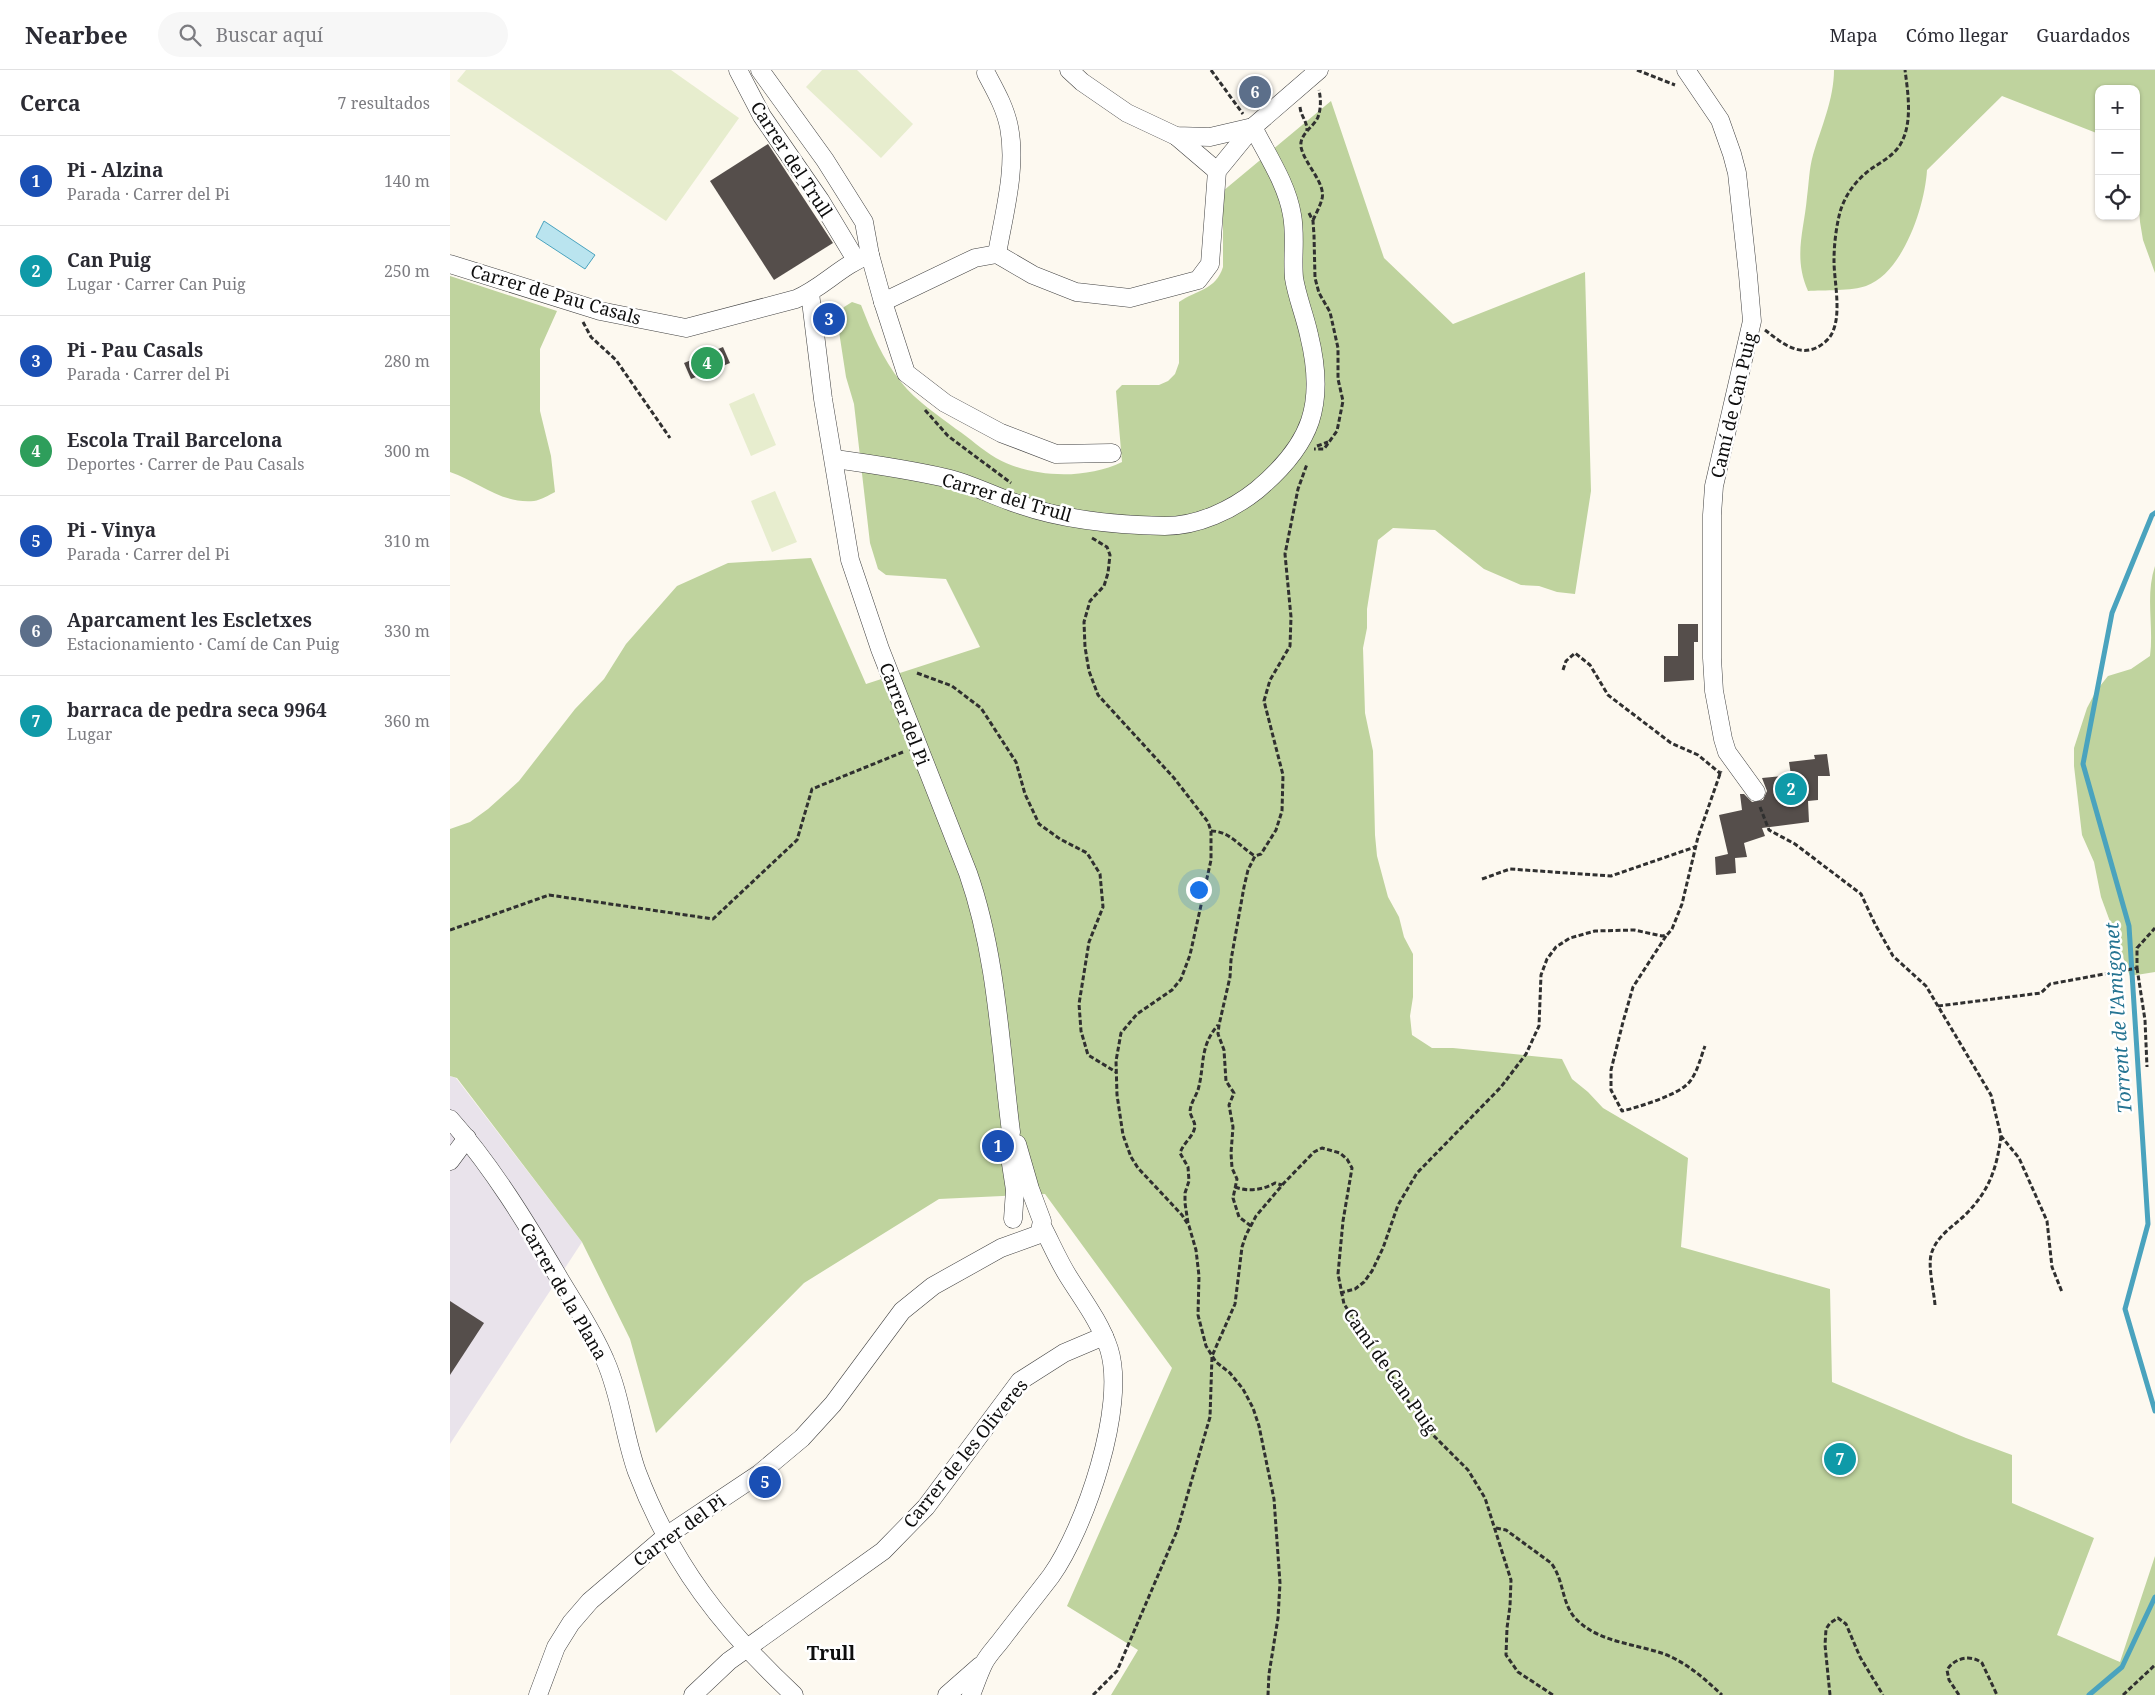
<!DOCTYPE html>
<html lang="es">
<head>
<meta charset="utf-8">
<style>
	body { margin:0; font-family:"Noto Serif",serif; background:#f7f7f7; color:#2b2b33 }
	.controls { position:absolute; right:15px; top:15px; display:grid; overflow:hidden; border-radius:10px; box-shadow:0 1px 4px #0004 }
	.controls button { width:45px; height:45px; display:grid; place-items:center; padding:0; border:0; border-bottom:1px solid #e1e1e2; background:#fff; color:#2b2b33; font:25px sans-serif }
	.you { position:absolute; left:748px; top:819px; width:18px; height:18px; margin:-12px; border:4px solid #fff; border-radius:50%; background:#1a73e8; box-shadow:0 0 0 8px #1a73e833 }
	.badge { display:grid; place-items:center; width:32px; height:32px; border-radius:50%; background:#b45309; color:#fff; font-size:16px; font-weight:700 }
	.pin { position:absolute; translate:-50% -50%; border:2px solid #fff; box-shadow:0 1px 5px #0006 }
	.list { margin:0; padding:0; list-style:none }
	h2 { display:flex; justify-content:space-between; align-items:center; height:65px; margin:0; padding:0 20px; font-size:21px }
	h2 small { font-size:16px; font-weight:400; color:#7c7c81 }
	.list li { display:grid; grid-template-columns:32px 1fr auto; gap:15px; align-items:center; box-sizing:border-box; height:90px; padding:0 20px; border-top:1px solid #e1e1e2 }
	.list b { display:block; font-size:19px; white-space:nowrap }
	.list p { margin:0; font-size:16px; white-space:nowrap; color:#7c7c81 }
	.list em { font-size:16px; font-style:normal; color:#7c7c81 }
	.icon { flex:none; width:28px; height:28px; fill:none; stroke:currentColor; stroke-width:2; stroke-linecap:round; stroke-linejoin:round }
	.map { position:relative; flex:none; width:1705px; height:1625px; overflow:hidden }
	header { display:flex; align-items:center; gap:30px; box-sizing:border-box; height:70px; padding:0 25px; background:#fff; border-bottom:1px solid #e1e1e2 }
	header strong { font-size:24px }
	nav { display:flex; gap:28px; margin-inline-start:auto; font-size:18px }
	.search { width:350px; height:45px; background:#f7f7f7; display:flex; align-items:center; gap:12px; box-sizing:border-box; padding:0 18px; border-radius:28px; color:#7c7c81; font-size:19px }
	main { display:flex }
	aside { flex:1; background:#fff }
	.map>svg:first-child { display:block }
	.industrial { fill:#e9e3eb }
	.forest { fill:#bfd39e }
	.pitch { fill:#e7edce }
	.water { fill:#bae4ef; stroke:#4aa3be }
	.lines { fill:none; stroke-linecap:round; stroke-linejoin:round }
	.stream { stroke:#4aa3be; stroke-width:5 }
	.building { fill:#554e4b }
	.minor-casing { stroke:#414141; stroke-width:19 }
	.path { stroke:#303030; stroke-width:3; stroke-dasharray:5 2.5; stroke-linecap:butt }
	.minor { stroke:#fff; stroke-width:18 }
	.labels { text-anchor:middle; dominant-baseline:central; stroke-width:5; stroke-linejoin:round; paint-order:stroke }
	.street-label { font-size:18px; fill:#0e0e0e; stroke:#fff }
	.water-label { font-size:19px; font-style:italic; fill:#257492; stroke:#fff }
	.neighbourhood-label { font-size:19px; font-weight:bold; fill:#0e0e0e; stroke:#fff }
</style>
</head>
<body>
<header>
<strong>Nearbee</strong>
<div class="search"><svg class="icon" aria-label="search" viewBox="0 0 24 24"><circle cx="10" cy="10" r="6"/><path d="M15 15l6 6"/></svg>Buscar aquí</div>
<nav><a>Mapa</a><a>Cómo llegar</a><a>Guardados</a></nav>
</header>
<main>
<aside>
<h2>Cerca<small>7 resultados</small></h2>
<ul class="list">
<li><span class="badge" style="background:#1a4fb4">1</span><div><b>Pi - Alzina</b><p>Parada · Carrer del Pi</p></div><em>140 m</em></li>
<li><span class="badge" style="background:#0f9aa8">2</span><div><b>Can Puig</b><p>Lugar · Carrer Can Puig</p></div><em>250 m</em></li>
<li><span class="badge" style="background:#1a4fb4">3</span><div><b>Pi - Pau Casals</b><p>Parada · Carrer del Pi</p></div><em>280 m</em></li>
<li><span class="badge" style="background:#2e9e5b">4</span><div><b>Escola Trail Barcelona</b><p>Deportes · Carrer de Pau Casals</p></div><em>300 m</em></li>
<li><span class="badge" style="background:#1a4fb4">5</span><div><b>Pi - Vinya</b><p>Parada · Carrer del Pi</p></div><em>310 m</em></li>
<li><span class="badge" style="background:#5c6f8a">6</span><div><b>Aparcament les Escletxes</b><p>Estacionamiento · Camí de Can Puig</p></div><em>330 m</em></li>
<li><span class="badge" style="background:#0f9aa8">7</span><div><b>barraca de pedra seca 9964</b><p>Lugar</p></div><em>360 m</em></li>
</ul>
</aside>
<div class="map">
<svg width="1705" height="1625" viewBox="0 0 1705 1625">
	<rect width="100%" height="100%" fill="#fdf9f0"/>
	<polygon class="industrial" points="0,1006 6,1008 132,1172 0,1374"/>
	<g class="forest">
		<path d="M1384,0H1705V203L1693,170L1690,152L1686,94V19H1649V64L1552,26L1477,100C1475,136 1453,203 1416,216C1403,221 1373,220 1358,221C1343,187 1354,161 1357,127C1359,113 1359,99 1363,85C1371,58 1384,29 1384,0Z"/>
		<path d="M881,31L934,188L1003,254L1135,202L1141,421L1125,524L1107,522L1089,516L1071,515L1034,499L985,460L943,458L928,470L917,539V558L913,578L915,643L923,681L925,765L927,786L938,827L949,847L954,867L963,884V927L960,946L962,965L982,978H1003L1112,989L1122,1009L1138,1022L1153,1038L1238,1088L1231,1177L1380,1219L1382,1312L1516,1368L1562,1385V1433L1644,1468L1607,1565L1670,1592L1705,1486V1625H661L688,1580L617,1536L722,1298L595,1124L489,1129L354,1213L206,1363L180,1269L132,1172L7,1008L0,1006V759L20,752L38,739L69,711L125,639L154,609L176,574L227,516L278,493L361,488L416,614L530,577L496,509L436,505L428,499L420,473L404,334L396,307L388,255V247L394,237L402,232L411,235C422,263 432,288 451,312C466,331 488,345 506,359C520,368 532,380 546,388C581,408 635,410 672,392L666,321L672,315H709L718,311L725,304L729,293V232C746,220 766,220 773,197V121Z"/>
		<path d="M0,206L107,241L90,279V341L101,386L105,422C99,425 91,430 84,431C51,434 29,412 0,402Z"/>
		<path d="M1705,496V902L1680,906L1651,827L1644,792L1632,765L1624,696V678L1637,638L1646,621L1658,606L1681,599L1700,586C1704,556 1695,526 1705,496Z"/>
	</g>
	<g class="pitch">
		<polygon points="16,0 221,0 289,48 216,151 7,11"/>
		<polygon points="372,0 407,0 463,54 431,88 356,17"/>
		<polygon points="304,323 326,375 301,386 279,334"/>
		<polygon points="325,421 347,472 322,482 301,431"/>
	</g>
	<polygon class="water" points="94,151 145,185 135,199 86,167"/>
	<g class="lines">
		<g class="stream">
			<polyline points="1705,443 1702,445 1662,543 1633,694 1679,856 1698,1154 1675,1239 1705,1341"/>
			<polyline points="1639,1625 1672,1597 1705,1527"/>
		</g>
	</g>
	<g class="building">
		<polygon points="318,74 383,173 324,210 260,111"/>
		<polygon points="273,277 280,293 241,309 234,293"/>
		<polygon points="1228,554 1248,554 1248,572 1244,572 1244,610 1214,612 1214,586 1228,586"/>
		<polygon points="1377,684 1380,706 1368,706 1368,730 1358,731 1359,752 1312,758 1315,766 1294,773 1297,787 1285,788 1286,803 1266,805 1265,787 1278,784 1269,745 1292,740 1290,724 1294,724 1302,732 1313,730 1317,721 1312,708 1341,705 1339,692 1365,689 1364,685"/>
		<polygon points="0,1231 34,1253 0,1305"/>
	</g>
	<g class="lines">
		<g class="minor-casing">
			<g id="minor">
				<polyline points="288,0 312,46 370,130 406,190"/>
				<polyline points="310,0 375,90 414,152 420,185 433,232 456,303 495,333 551,363 606,384 662,383"/>
				<polyline points="619,0 632,12 677,43 726,66 760,67 803,57"/>
				<polyline points="1236,0 1270,50 1282,84 1287,103 1298,205 1302,251 1264,416 1262,445 1262,588 1264,621 1273,669 1277,682 1306,722"/>
				<path d="M536,3C545,20 555,37 559,57C567,98 554,143 547,184"/>
				<polyline points="726,66 767,101"/>
				<path d="M0,194L150,241L236,258L346,229C373,218 392,194 420,185"/>
				<path d="M360,223L373,329L400,490L430,579L518,803C547,886 550,975 561,1062L558,1074L565,1120L563,1149"/>
				<polyline points="433,232 525,188 547,184 583,205 626,222 680,228 748,210 760,194 767,101 803,57 869,0"/>
				<path d="M385,389C421,394 461,400 496,408C522,414 545,427 571,435C614,450 669,455 715,456C748,456 782,440 807,420C862,374 876,334 859,265C855,246 847,227 844,208C842,187 846,166 842,145C837,114 817,85 803,57"/>
				<path d="M0,1049C42,1096 77,1154 109,1208C125,1235 143,1261 155,1290C171,1326 174,1366 187,1402C222,1494 273,1559 344,1625"/>
				<polyline points="0,1091 17,1068"/>
				<polyline points="88,1625 106,1577 121,1553 140,1531 216,1466 309,1404 352,1368 383,1334 452,1241 483,1216 551,1178 587,1165 590,1161 592,1151 580,1119 567,1074"/>
				<polyline points="243,1625 279,1591 433,1481 476,1437 570,1311 614,1283 654,1266"/>
				<polyline points="497,1625 530,1596"/>
				<path d="M521,1625C525,1615 529,1603 534,1593C538,1585 546,1577 552,1569C568,1548 585,1527 601,1506C635,1458 677,1336 659,1279C650,1252 633,1230 618,1206C608,1190 601,1173 592,1156"/>
			</g>
		</g>
		<g class="path">
			<polyline points="761,0 793,44"/>
			<polyline points="1187,0 1225,15"/>
			<path d="M850,37C851,47 857,50 857,61"/>
			<polyline points="859,143 863,151 864,165 865,208 869,223 880,242 888,278 888,309 893,331 887,361 874,379 864,379"/>
			<path d="M863,150C866,144 870,136 872,129C876,113 855,95 851,77C849,64 864,57 868,47C871,39 871,29 869,20"/>
			<polyline points="133,252 141,267 166,290 220,368"/>
			<path d="M1315,260C1333,274 1353,291 1375,272C1395,256 1384,214 1384,191C1384,175 1386,158 1390,142C1395,125 1406,110 1421,99C1431,92 1443,86 1450,75C1463,54 1458,23 1455,0"/>
			<polyline points="475,340 498,366 561,413"/>
			<polyline points="867,376 878,372"/>
			<polyline points="642,468 657,477 660,485 658,503 654,516 640,531 634,552 635,577 639,601 648,625 724,708 758,752 761,761 761,790 740,885 731,909 722,920 687,944 671,963 666,991 667,1025 673,1065 681,1087 688,1098 732,1145 739,1156 746,1180 749,1206 748,1245 756,1276 766,1292 780,1303 793,1319 803,1338 809,1356 824,1429 830,1513 828,1548 819,1604 818,1625"/>
			<polyline points="1113,600 1116,591 1125,583 1140,595 1158,625 1221,673 1248,685 1271,704"/>
			<polyline points="467,603 502,616 531,638 566,692 575,724 589,754 610,769 637,783 650,804 653,837 639,872 629,934 631,961 638,985 666,1002"/>
			<polyline points="1310,737 1319,760 1345,774 1411,824 1425,854 1443,886 1476,916 1541,1025 1551,1066 1569,1088 1597,1151 1602,1197 1612,1222"/>
			<path d="M761,761C780,761 790,777 805,786"/>
			<polyline points="1032,809 1060,799 1161,806 1245,777"/>
			<polyline points="0,860 99,825 263,849 347,770 362,719 453,682"/>
			<path d="M1216,866L1183,917L1173,952L1161,1000V1020L1172,1041C1189,1037 1220,1027 1234,1017C1246,1009 1250,989 1255,976"/>
			<polyline points="1687,898 1695,950 1697,997"/>
			<polyline points="1488,936 1591,923 1600,914 1687,898 1687,878 1705,858"/>
			<path d="M785,1117C798,1122 813,1120 825,1113L832,1115"/>
			<path d="M738,1153L735,1133V1123L739,1111L738,1097L730,1083C733,1074 742,1067 744,1060C747,1053 741,1048 740,1042C740,1034 746,1026 748,1020C755,995 749,977 768,955"/>
			<polyline points="801,1156 789,1147 783,1128 787,1109 782,1098 781,1083 783,1057 779,1035 784,1023 776,1011 774,980 768,964 769,955 780,907 781,890 794,817 798,800 805,786 811,784 826,760 832,741 833,705 814,631 820,610 840,576 841,547 835,484 848,419 857,394"/>
			<polyline points="890,1223 905,1219 914,1212 922,1201 933,1178 948,1135 967,1103 1051,1017 1076,984 1089,956 1091,905 1097,889 1106,877 1120,868 1145,861 1184,860 1212,866 1217,865 1222,859 1232,834 1248,767 1271,701"/>
			<path d="M1485,1235C1484,1222 1478,1197 1481,1185C1486,1165 1505,1156 1518,1142C1540,1119 1547,1097 1551,1066"/>
			<path d="M1046,1458L1056,1460L1101,1493C1115,1511 1111,1536 1128,1551C1151,1573 1188,1574 1217,1585C1238,1594 1255,1609 1272,1625"/>
			<polyline points="643,1625 667,1601 727,1461 760,1347 762,1286 785,1234 792,1177 796,1165 806,1146 834,1113 864,1082 872,1078 890,1083 897,1089 902,1098 893,1151 888,1204 894,1234 957,1330 983,1365 1018,1400 1035,1428 1061,1510 1060,1536 1057,1558 1056,1585 1068,1602 1103,1625"/>
			<polyline points="1380,1625 1375,1575 1376,1559 1380,1553 1388,1548 1396,1554 1410,1587 1433,1625"/>
			<path d="M1509,1625L1499,1610L1497,1600C1504,1588 1521,1584 1532,1593L1547,1625"/>
			<polyline points="1673,1625 1705,1595"/>
		</g>
		<use href="#minor" class="minor"/>
	</g>
	<g class="labels">
		<g class="street-label">
			<text transform="translate(342 89) rotate(57)">Carrer del Trull</text>
			<text transform="translate(106 224) rotate(16)">Carrer de Pau Casals</text>
			<text transform="translate(1283 335) rotate(-77)">Camí de Can Puig</text>
			<text transform="translate(557 427) rotate(16)">Carrer del Trull</text>
			<text transform="translate(455 644) rotate(69)">Carrer del Pi</text>
			<text transform="translate(114 1221) rotate(60)">Carrer de la Plana</text>
			<text transform="translate(941 1301) rotate(55)">Camí de Can Puig</text>
			<text transform="translate(515 1383) rotate(-51)">Carrer de les Oliveres</text>
			<text transform="translate(229 1460) rotate(-36)">Carrer del Pi</text>
		</g>
		<g class="water-label">
			<text transform="translate(1668 948) rotate(-94)">Torrent de l'Amigonet</text>
		</g>
		<g class="neighbourhood-label">
			<text x="381" y="1583">Trull</text>
		</g>
	</g>
</svg>
<div class="controls">
<button>+</button>
<button>−</button>
<button><svg class="icon" aria-label="locate" viewBox="0 0 24 24"><circle cx="12" cy="12" r="6"/><path d="M12 2v4M12 18v4M2 12h4M18 12h4"/></svg></button>
</div>
<div class="you"></div>
<div class="pin badge" style="left:548px;top:1076px;background:#1a4fb4">1</div>
<div class="pin badge" style="left:1341px;top:719px;background:#0f9aa8">2</div>
<div class="pin badge" style="left:379px;top:249px;background:#1a4fb4">3</div>
<div class="pin badge" style="left:257px;top:293px;background:#2e9e5b">4</div>
<div class="pin badge" style="left:315px;top:1412px;background:#1a4fb4">5</div>
<div class="pin badge" style="left:805px;top:22px;background:#5c6f8a">6</div>
<div class="pin badge" style="left:1390px;top:1389px;background:#0f9aa8">7</div>
</div>
</main>
</body>
</html>
